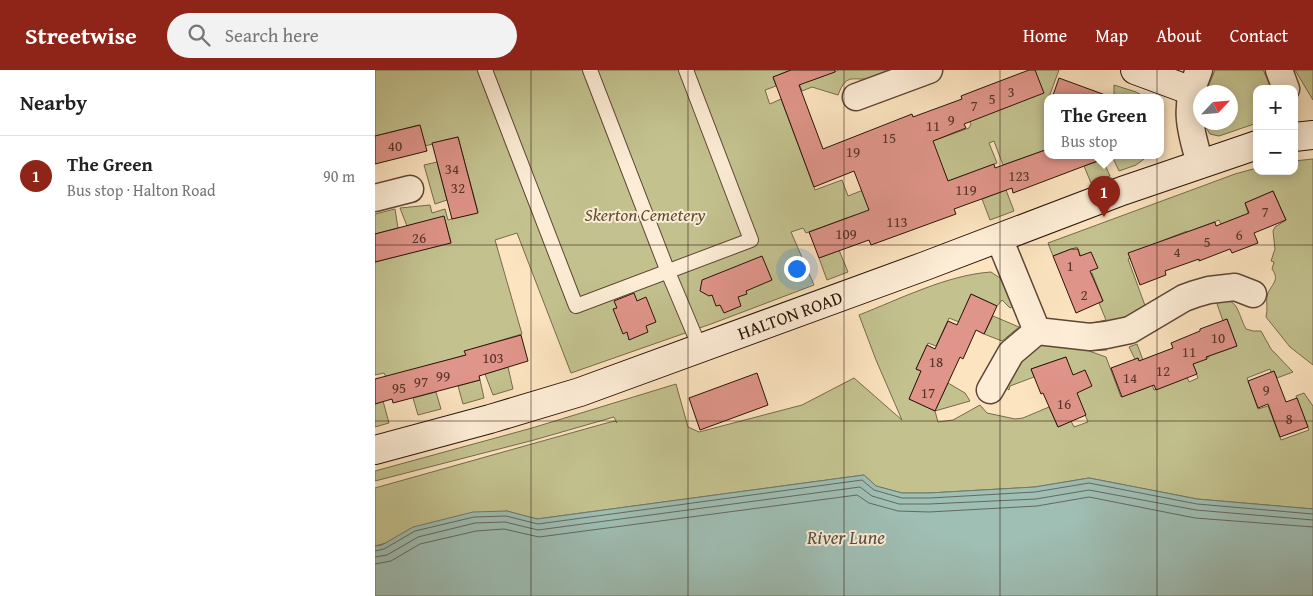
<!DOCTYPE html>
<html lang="en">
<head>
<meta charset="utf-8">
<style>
	body { margin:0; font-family:"Gentium Book Plus",serif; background:#f2f2f2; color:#222 }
	.controls { position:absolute; right:15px; top:15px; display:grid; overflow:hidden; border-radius:10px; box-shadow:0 2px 12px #0003 }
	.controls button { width:45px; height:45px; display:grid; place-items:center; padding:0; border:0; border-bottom:1px solid #e0e0e0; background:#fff; color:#222; font:25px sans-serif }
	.compass { position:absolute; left:818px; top:15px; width:45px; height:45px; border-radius:50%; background:#fff; box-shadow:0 2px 12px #0003; rotate:64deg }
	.you { position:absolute; left:421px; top:198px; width:18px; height:18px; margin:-12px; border:4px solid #fff; border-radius:50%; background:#1a73e8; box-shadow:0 0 0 8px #1a73e833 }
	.badge { display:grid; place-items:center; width:32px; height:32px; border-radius:50%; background:#8f2418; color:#fff; font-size:16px; font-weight:700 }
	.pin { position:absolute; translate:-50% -41px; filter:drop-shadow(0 1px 2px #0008) }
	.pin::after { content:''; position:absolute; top:26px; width:18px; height:15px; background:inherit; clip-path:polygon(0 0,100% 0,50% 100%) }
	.popup { position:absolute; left:669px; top:24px; width:120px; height:65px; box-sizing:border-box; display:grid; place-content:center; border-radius:10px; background:#fff; filter:drop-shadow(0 1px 4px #0005); font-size:16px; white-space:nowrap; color:#767676 }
	.popup b { font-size:19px; color:#222 }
	.popup::after { content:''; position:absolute; left:50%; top:100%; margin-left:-10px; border:10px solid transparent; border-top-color:#fff }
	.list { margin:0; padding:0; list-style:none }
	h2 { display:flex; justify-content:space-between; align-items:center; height:65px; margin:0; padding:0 20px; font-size:21px }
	h2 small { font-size:16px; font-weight:400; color:#767676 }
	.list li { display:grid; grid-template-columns:32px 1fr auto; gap:15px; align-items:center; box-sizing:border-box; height:80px; padding:0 20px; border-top:1px solid #e0e0e0 }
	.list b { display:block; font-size:19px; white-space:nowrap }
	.list p { margin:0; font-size:16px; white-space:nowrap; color:#767676 }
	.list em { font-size:16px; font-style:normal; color:#767676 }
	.icon { flex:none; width:28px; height:28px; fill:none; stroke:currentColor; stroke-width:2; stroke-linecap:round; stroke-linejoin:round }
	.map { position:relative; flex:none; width:938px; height:526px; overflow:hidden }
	header { display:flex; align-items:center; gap:30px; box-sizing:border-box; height:70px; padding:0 25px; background:#8f2418; color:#fff }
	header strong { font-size:24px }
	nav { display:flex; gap:28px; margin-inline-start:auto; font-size:18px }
	.search { width:350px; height:45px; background:#f2f2f2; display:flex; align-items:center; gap:12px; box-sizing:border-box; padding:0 18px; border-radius:28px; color:#767676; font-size:19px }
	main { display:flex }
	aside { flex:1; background:#fff }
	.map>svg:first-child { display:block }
	.green { fill:#c3c28f; stroke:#766a4b }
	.water { fill:#9fbeb4; stroke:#70796f }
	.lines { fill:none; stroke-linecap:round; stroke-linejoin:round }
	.shore { stroke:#64685e; stroke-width:1 }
	.building { fill:#e0958a; stroke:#2a1207 }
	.lane-casing { stroke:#5e4635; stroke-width:16 }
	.street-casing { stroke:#5e4635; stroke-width:29 }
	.secondary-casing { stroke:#2a1207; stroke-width:30 }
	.lane { stroke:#fdedd6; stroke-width:14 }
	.street { stroke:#fdedd6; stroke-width:26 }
	.secondary { stroke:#fdedd6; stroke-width:28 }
	.grid { fill:none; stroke:#2a1207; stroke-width:1; stroke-opacity:0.55 }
	.labels { text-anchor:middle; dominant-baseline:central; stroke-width:4; stroke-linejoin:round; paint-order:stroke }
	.number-label { font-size:15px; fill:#583328 }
	.park-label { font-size:18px; font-style:italic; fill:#605037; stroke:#fdedd6 }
	.street-label { font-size:18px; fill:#2a1207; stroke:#fdedd6 }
	.water-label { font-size:19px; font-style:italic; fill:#534e44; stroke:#fdedd6 }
</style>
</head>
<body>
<header>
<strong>Streetwise</strong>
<div class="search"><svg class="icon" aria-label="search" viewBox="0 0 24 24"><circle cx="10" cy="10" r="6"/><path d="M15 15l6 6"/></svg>Search here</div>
<nav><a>Home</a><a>Map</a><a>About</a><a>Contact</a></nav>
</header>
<main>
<aside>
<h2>Nearby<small></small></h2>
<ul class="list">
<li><span class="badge">1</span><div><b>The Green</b><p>Bus stop · Halton Road</p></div><em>90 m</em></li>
</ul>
</aside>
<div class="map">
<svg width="938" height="526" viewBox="0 0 938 526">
	<rect width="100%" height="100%" fill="#fce4c0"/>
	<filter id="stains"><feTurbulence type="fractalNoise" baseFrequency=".004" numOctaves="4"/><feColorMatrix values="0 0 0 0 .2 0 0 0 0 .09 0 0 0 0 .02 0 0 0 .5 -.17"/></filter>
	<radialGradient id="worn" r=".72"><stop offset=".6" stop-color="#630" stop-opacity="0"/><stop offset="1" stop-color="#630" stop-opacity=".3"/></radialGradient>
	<g class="green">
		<polygon points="0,0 416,0 398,7 401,16 390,20 394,32 395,34 406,29 440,120 467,110 473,126 501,115 555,72 594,58 596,54 594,51 660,0 684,0 674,27 677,28 673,28 673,79 628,95 619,71 614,73 622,93 573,111 565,92 482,151 480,145 431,163 428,158 416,162 439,215 336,254 196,303 142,163 120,170 147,264 97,279 98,283 11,307 9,303 0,305 0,192 76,172 69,147 32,156 25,138 55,135 57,143 70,139 73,150 103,142 83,67 50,76 44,55 0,66"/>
		<path d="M419,0H436L440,9L464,0H516C509,3 503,7 496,8C479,12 472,1 463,25L437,17L427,21Z"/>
		<polygon points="840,0 888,0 889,2 897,19 882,19 882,53 844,66 835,64 828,53 856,52 856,22 831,22"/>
		<polygon points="920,0 938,0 938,30"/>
		<polygon points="739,15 761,22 772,28 739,28"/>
		<polygon points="722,86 726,86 735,106 716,113 709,96 724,91"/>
		<polygon points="737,86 773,86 761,95 744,101"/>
		<path d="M938,89V295L915,277L891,247C893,240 891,233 892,226C895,215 906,211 897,199L899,192L896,191L900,179L898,161L900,157L911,150L898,121L870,133L873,143L872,144L846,154L844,150L813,162L812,161L784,172L785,176L753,189L772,241L752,249L703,256L731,250L724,233L728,231L717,203L713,205L702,177L678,186L673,173L860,104L882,98V101H919V91Z"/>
		<polygon points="62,92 72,130 60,134 49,95"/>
		<polygon points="631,120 639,141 615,150 607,129"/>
		<polygon points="20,139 23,158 0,164 0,144"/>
		<polygon points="464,180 473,202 452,210 444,188"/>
		<path d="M616,202L625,208L638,236L635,238L627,230L622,236L596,224L584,252L574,248L561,276L553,273L541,299L546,301L545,304L534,329L560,341L573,313L590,323L595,331L560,341L563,352L578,350L605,335L612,343L640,349L648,348L674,337L683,357L696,351L699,357L713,352L698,315L691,287L656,299L659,307L635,316L634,320L629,316L628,312L665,270L726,274L732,280L714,281L731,287L746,327L774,317L763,288L760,289L754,277L762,274L779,320L806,310L808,298L814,312L823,308L818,294L834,287V286L862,276L852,249L848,251L840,228C865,229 861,240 871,259L878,261H886L896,279L918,302L902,308L899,301L896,302L895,299L872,308L883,339L893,336L906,370L934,360L921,326L929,323L938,336V439L822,429L714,408L660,417L554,423H527L501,416L489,405L162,449L131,441L0,476V418L228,354L240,351L242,353L239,347L159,370L0,411V401L157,358L301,314L313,357L324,362L427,335L479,308L527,350L501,290L484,245C525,229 572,205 616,202Z"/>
		<polygon points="618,246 644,257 627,271 609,264"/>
		<polygon points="133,297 138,319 118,325 110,304"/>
		<polygon points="105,310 109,328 88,334 83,316"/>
		<polygon points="61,322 66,339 43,345 38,328"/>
		<polygon points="8,331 14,353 0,357 0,334"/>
	</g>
	<polygon class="water" points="489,405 501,416 527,423 554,423 660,417 714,408 822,429 938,439 938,526 0,526 0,476 7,475 38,457 98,442 132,441 162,449"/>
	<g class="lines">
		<g class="shore">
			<polyline points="0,481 9,479 40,461 99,447 131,446 163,454 487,410 499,420 527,428 555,428 660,422 714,413 822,434 938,444"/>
			<polyline points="0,487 12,485 43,467 100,453 130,452 163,460 485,417 497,426 524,434 554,434 661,429 714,420 821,440 938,450"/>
			<polyline points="0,494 16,491 45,474 101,461 129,459 164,467 482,425 494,433 523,441 554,442 662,436 714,427 820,448 938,457"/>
		</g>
	</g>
	<g class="building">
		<polygon points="416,0 460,0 460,2 424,15 448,79 537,44 538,47 587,29 586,26 604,19 654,0 660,0 669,23 589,54 591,58 558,71 573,111 619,94 620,98 673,79 673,86 732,86 733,87 638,123 637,118 579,139 581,144 496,175 494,170 444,188 434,162 494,140 479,101 439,117 398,7"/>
		<polygon points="684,8 733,26 733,28 677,28"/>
		<polygon points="45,55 52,81 0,94 0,66"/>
		<polygon points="83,67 103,143 77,149 57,73"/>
		<polygon points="898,121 911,150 879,163 883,173 857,183 855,179 824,191 824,189 790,201 791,205 765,215 753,183 840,152 841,156 874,143 870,133"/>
		<polygon points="69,146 76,173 0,192 0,164"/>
		<polygon points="696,179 703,179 705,186 716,182 723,198 715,201 728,231 701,243 678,186"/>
		<polygon points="387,186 397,210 371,221 372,224 363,227 366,236 349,243 345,235 341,236 337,225 334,226 325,221 327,210"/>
		<polygon points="259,223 262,231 271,227 281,252 271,256 273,262 254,270 252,262 248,264 238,239 242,238 239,231"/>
		<polygon points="596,224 622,236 609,264 601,260 588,289 585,287 560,341 534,329 546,301 541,299 552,275 560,279 573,251 582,255"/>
		<polygon points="852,249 862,276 831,287 832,289 818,294 822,304 781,320 779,315 747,327 736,298 763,288 764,291 798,278 796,273 825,261 825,259"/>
		<polygon points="146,265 153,291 104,306 105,310 18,333 17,329 0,334 0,309 91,285 89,281"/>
		<polygon points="691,287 698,305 710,300 717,316 702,323 711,345 683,357 668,323 666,324 656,299"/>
		<polygon points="899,301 911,332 922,328 933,357 905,367 893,334 883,338 873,311"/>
		<polygon points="382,303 393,335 325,360 314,328"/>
	</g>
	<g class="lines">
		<g class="lane-casing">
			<g id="lane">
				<polyline points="110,0 201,236 376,170 311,0"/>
				<polyline points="215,0 293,202 325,278"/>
			</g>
		</g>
		<g class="street-casing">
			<g id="street">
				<path d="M824,0C809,36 814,57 825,93"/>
				<polyline points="904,0 911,19"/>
				<polyline points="481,27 554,0"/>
				<polyline points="0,128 35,119"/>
				<polyline points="624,168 662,261 715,267 731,265 755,260 809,228 820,224 834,220 860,217 878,224"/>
				<polyline points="615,320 636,283 662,261"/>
			</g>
		</g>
		<g class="secondary-casing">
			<g id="secondary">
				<polyline points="760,0 817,21"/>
				<polyline points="919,67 938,65"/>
				<polyline points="0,380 115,349 205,322 550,196 747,121 882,75"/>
			</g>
		</g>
		<use href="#lane" class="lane"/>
		<use href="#street" class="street"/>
		<use href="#secondary" class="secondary"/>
	</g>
	<path class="grid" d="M156,0V526M313,0V526M469,0V526M625,0V526M782,0V526M0,175H938M0,351H938"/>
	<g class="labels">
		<g class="number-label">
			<text x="636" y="21">3</text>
			<text x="617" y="28">5</text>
			<text x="599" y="35">7</text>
			<text x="576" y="49">9</text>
			<text x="558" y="55">11</text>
			<text x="514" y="67">15</text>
			<text x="20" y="75">40</text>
			<text x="478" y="81">19</text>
			<text x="77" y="98">34</text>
			<text x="644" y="105">123</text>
			<text x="83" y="117">32</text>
			<text x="591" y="119">119</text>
			<text x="890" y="141">7</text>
			<text x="522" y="151">113</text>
			<text x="471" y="163">109</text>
			<text x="864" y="164">6</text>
			<text x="44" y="167">26</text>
			<text x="832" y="171">5</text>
			<text x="802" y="181">4</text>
			<text x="695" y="195">1</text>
			<text x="709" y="224">2</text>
			<text x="843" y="267">10</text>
			<text x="814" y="281">11</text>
			<text x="118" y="287">103</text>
			<text x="561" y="291">18</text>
			<text x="788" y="300">12</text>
			<text x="68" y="305">99</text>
			<text x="755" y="307">14</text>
			<text x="46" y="311">97</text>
			<text x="24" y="317">95</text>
			<text x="891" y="319">9</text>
			<text x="553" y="322">17</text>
			<text x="689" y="333">16</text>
			<text x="914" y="348">8</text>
		</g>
		<g class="park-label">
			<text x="270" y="144">Skerton Cemetery</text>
		</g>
		<g class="street-label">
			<text transform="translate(415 245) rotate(-20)">HALTON ROAD</text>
		</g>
		<g class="water-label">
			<text x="471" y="467">River Lune</text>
		</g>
	</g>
	<rect width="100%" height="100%" filter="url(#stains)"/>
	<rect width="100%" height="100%" fill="url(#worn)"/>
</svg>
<div class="controls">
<button>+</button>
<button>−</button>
</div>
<svg class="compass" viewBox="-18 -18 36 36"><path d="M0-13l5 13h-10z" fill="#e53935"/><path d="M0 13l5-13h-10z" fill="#767676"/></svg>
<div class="you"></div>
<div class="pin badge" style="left:729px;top:147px">1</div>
<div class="popup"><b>The Green</b>Bus stop</div>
</div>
</main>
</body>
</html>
